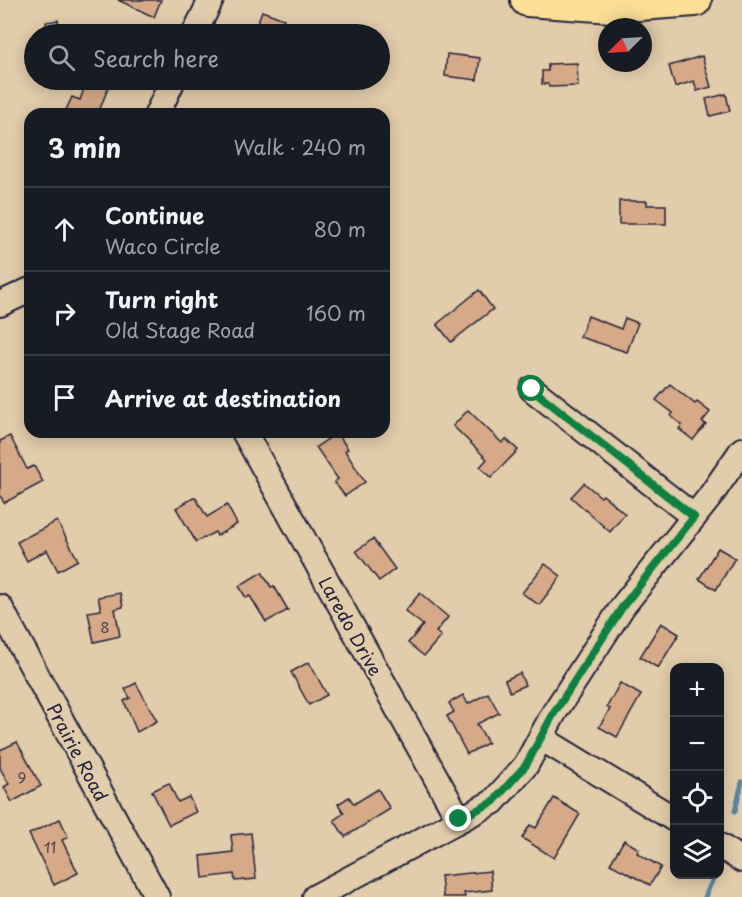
<!DOCTYPE html>
<html lang="en">
<head>
<meta charset="utf-8">
<style>
	body { margin:0; font-family:"Playpen Sans",sans-serif; background:#242831; color:#f1f3f6 }
	.controls { position:absolute; right:18px; bottom:18px; display:grid; overflow:hidden; border-radius:12px; box-shadow:0 3px 15px #0003 }
	.controls button { width:54px; height:54px; display:grid; place-items:center; padding:0; border:0; border-bottom:2px solid #363941; background:#171b24; color:#f1f3f6; font:30px sans-serif }
	.compass { position:absolute; left:598px; top:18px; width:54px; height:54px; border-radius:50%; background:#171b24; box-shadow:0 3px 15px #0003; rotate:246deg }
	.stop { position:absolute; width:18px; height:18px; margin:-14px; border:4px solid #0b8043; border-radius:50%; background:#fff }
	.stop.end { background:#0b8043; border-color:#fff; box-shadow:0 2px 6px #0008 }
	.list { margin:0; padding:0; list-style:none }
	h2 { display:flex; justify-content:space-between; align-items:center; height:78px; margin:0; padding:0 24px; font-size:26px }
	h2 small { font-size:20px; font-weight:400; color:#9ea1a6 }
	.list li { display:grid; grid-template-columns:39px 1fr auto; gap:18px; align-items:center; box-sizing:border-box; height:84px; padding:0 24px; border-top:2px solid #363941 }
	.list b { display:block; font-size:22px; white-space:nowrap }
	.list p { margin:0; font-size:20px; white-space:nowrap; color:#9ea1a6 }
	.list em { font-size:20px; font-style:normal; color:#9ea1a6 }
	.icon { flex:none; width:33px; height:33px; fill:none; stroke:currentColor; stroke-width:2; stroke-linecap:round; stroke-linejoin:round }
	.map { position:relative; flex:none; width:742px; height:897px; overflow:hidden }
	.search { position:absolute; background:#171b24; box-shadow:0 3px 15px #0003; left:24px; top:24px; width:366px; height:66px; display:flex; align-items:center; gap:15px; box-sizing:border-box; padding:0 21px; border-radius:33px; color:#9ea1a6; font-size:22px }
	.panel { position:absolute; background:#171b24; box-shadow:0 3px 15px #0003; left:24px; top:108px; width:366px; height:330px; border-radius:18px }
	.map>svg:first-child { display:block }
	.lines { fill:none; stroke-linecap:round; stroke-linejoin:round }
	.stream { stroke:#5a869d; stroke-width:5 }
	.building { fill:#d6a988; stroke:#22223b; stroke-width:1.5 }
	.minor-casing { stroke:#22223b; stroke-width:28 }
	.major-casing { stroke:#22223b; stroke-width:36 }
	.minor { stroke:#e1ccab; stroke-width:24 }
	.major { stroke:#fbdf96; stroke-width:32 }
	.route { stroke:#0b8043; stroke-width:8 }
	.labels { text-anchor:middle; dominant-baseline:central; stroke-width:4.5; stroke-linejoin:round; paint-order:stroke }
	.number-label { font-size:15px; fill:#4f444e }
	.street-label { font-size:18px; fill:#22223b; stroke:#e1ccab }
</style>
</head>
<body>
<div class="map">
<svg width="742" height="897" viewBox="0 0 742 897">
	<rect width="100%" height="100%" fill="#e1ccab"/>
	<filter id="ink" filterUnits="userSpaceOnUse"><feTurbulence type="fractalNoise" baseFrequency=".0167" numOctaves="2"/><feDisplacementMap in="SourceGraphic" scale="12" xChannelSelector="R" yChannelSelector="G"/><feConvolveMatrix kernelMatrix="1 2 1 2 8 2 1 2 1" color-interpolation-filters="sRGB"/></filter>
	<g filter="url(#ink)">
		<g class="lines">
			<g class="stream">
				<polyline points="735,811 742,782"/>
				<polyline points="705,897 715,874"/>
			</g>
		</g>
		<g class="building">
			<polygon points="118,0 161,0 154,17"/>
			<polygon points="262,11 284,19 278,34 253,34"/>
			<polygon points="58,20 61,34 48,34 46,22"/>
			<polygon points="447,54 480,58 477,80 445,76"/>
			<polygon points="702,56 711,87 697,91 694,81 675,87 669,66"/>
			<polygon points="577,63 578,86 549,87 548,84 542,84 542,71 548,71 548,64"/>
			<polygon points="87,80 111,80 98,114 77,114 66,110 72,97 80,100"/>
			<polygon points="726,94 730,111 710,116 706,99"/>
			<polygon points="619,201 647,201 647,205 666,205 666,224 619,224"/>
			<polygon points="479,290 493,309 451,342 437,324"/>
			<polygon points="588,316 621,329 625,318 638,323 627,352 580,337"/>
			<polygon points="670,384 695,404 697,402 710,412 702,422 706,424 693,440 679,429 682,425 671,416 673,413 656,400"/>
			<polygon points="468,410 502,443 506,439 518,450 491,478 480,467 487,459 453,426"/>
			<polygon points="337,433 348,449 345,451 365,482 345,496 334,482 338,479 316,447"/>
			<polygon points="10,436 27,469 34,466 43,482 4,503 0,495 0,441"/>
			<polygon points="584,483 601,497 603,495 625,514 610,532 571,497"/>
			<polygon points="195,497 207,517 227,505 237,524 217,536 215,532 196,542 176,508"/>
			<polygon points="57,521 78,560 58,571 47,550 27,561 17,542"/>
			<polygon points="373,539 395,569 379,581 356,551"/>
			<polygon points="718,548 735,558 716,590 699,579"/>
			<polygon points="545,564 561,576 539,605 522,593"/>
			<polygon points="262,572 271,587 274,586 288,610 266,622 250,596 246,598 239,586"/>
			<polygon points="120,593 123,607 115,609 120,636 94,642 88,612 101,610 98,597"/>
			<polygon points="420,593 448,617 436,632 441,636 424,656 408,643 423,625 405,611"/>
			<polygon points="661,623 679,634 658,668 640,657"/>
			<polygon points="309,662 327,695 309,705 291,672"/>
			<polygon points="520,673 525,685 510,692 505,680"/>
			<polygon points="136,683 157,721 137,732 124,701 130,698 125,689"/>
			<polygon points="620,683 641,695 617,737 599,727 610,709 607,707"/>
			<polygon points="488,693 499,713 477,724 488,743 467,754 447,716 454,712 449,703 463,695 468,704"/>
			<polygon points="17,742 41,786 12,802 4,787 9,784 0,768 0,750"/>
			<polygon points="169,783 178,802 189,797 196,812 169,825 152,791"/>
			<polygon points="378,789 390,809 345,837 334,820 344,813 338,804 349,797 354,804"/>
			<polygon points="554,798 580,814 554,858 522,838 530,825 536,828"/>
			<polygon points="60,819 68,837 62,840 78,873 54,885 29,834"/>
			<polygon points="251,833 256,879 235,881 234,874 203,878 201,856 233,852 231,835"/>
			<polygon points="624,840 639,849 637,853 661,867 650,885 610,864"/>
			<polygon points="490,871 492,890 464,893 465,897 443,897 441,876"/>
		</g>
		<g class="lines">
			<g class="minor-casing">
				<g id="minor">
					<polyline points="194,34 211,0"/>
					<polyline points="157,114 173,80"/>
					<polyline points="0,304 30,290"/>
					<polyline points="532,389 694,517"/>
					<polyline points="244,432 459,819"/>
					<polyline points="0,607 157,897"/>
					<polyline points="541,738 674,819"/>
					<polyline points="720,846 742,860"/>
					<polyline points="315,897 493,802 526,765 554,713 623,606 709,498 742,450"/>
				</g>
			</g>
			<g class="major-casing">
				<polyline id="major" points="527,0 612,6 695,0"/>
			</g>
			<use href="#minor" class="minor"/>
			<use href="#major" class="major"/>
		</g>
	</g>
	<g class="lines" filter="url(#ink)">
		<polyline class="route" points="459,819 493,802 526,765 554,713 623,606 694,517 532,389"/>
	</g>
	<g class="labels">
		<g class="number-label">
			<text x="105" y="626">8</text>
			<text x="22" y="776">9</text>
			<text x="50" y="846">11</text>
		</g>
		<g class="street-label">
			<text transform="translate(351 626) rotate(61)">Laredo Drive</text>
			<text transform="translate(78 752) rotate(62)">Prairie Road</text>
		</g>
	</g>
</svg>
<div class="controls">
<button>+</button>
<button>−</button>
<button><svg class="icon" aria-label="locate" viewBox="0 0 24 24"><circle cx="12" cy="12" r="6"/><path d="M12 2v4M12 18v4M2 12h4M18 12h4"/></svg></button>
<button><svg class="icon" aria-label="layers" viewBox="0 0 24 24"><path d="M12 4l9 5-9 5-9-5zM3 14l9 5 9-5"/></svg></button>
</div>
<svg class="compass" viewBox="-18 -18 36 36"><path d="M0-13l5 13h-10z" fill="#e53935"/><path d="M0 13l5-13h-10z" fill="#9ea1a6"/></svg>
<div class="stop" style="left:532px;top:389px"></div>
<div class="stop end" style="left:459px;top:819px"></div>
<div class="search"><svg class="icon" aria-label="search" viewBox="0 0 24 24"><circle cx="10" cy="10" r="6"/><path d="M15 15l6 6"/></svg>Search here</div>
<section class="panel">
<h2>3 min<small>Walk · 240 m</small></h2>
<ul class="list">
<li><svg class="icon" aria-label="ahead" viewBox="0 0 24 24"><path d="M12 20V5M6 11l6-6 6 6"/></svg><div><b>Continue</b><p>Waco Circle</p></div><em>80 m</em></li>
<li><svg class="icon" aria-label="right" viewBox="0 0 24 24"><path d="M7 20v-9h11M14 6l5 5-5 5"/></svg><div><b>Turn right</b><p>Old Stage Road</p></div><em>160 m</em></li>
<li><svg class="icon" aria-label="arrive" viewBox="0 0 24 24"><path d="M6 21V4h12l-3 4 3 4H6"/></svg><div><b>Arrive at destination</b></div></li>
</ul>
</section>
</div>
</body>
</html>
